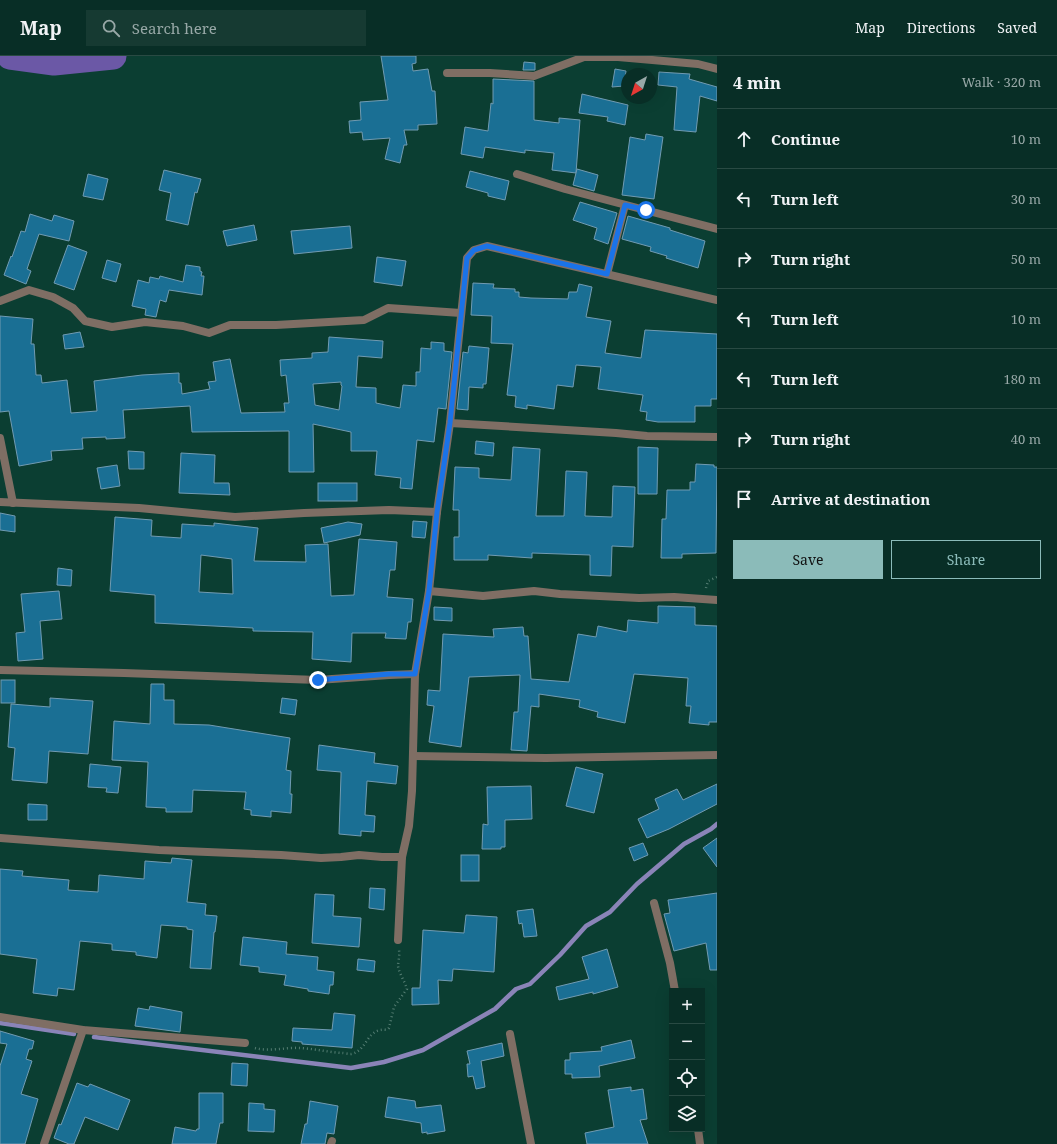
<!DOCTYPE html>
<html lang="en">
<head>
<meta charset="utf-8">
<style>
	body { margin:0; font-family:"Noto Serif",serif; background:#163a32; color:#f1f3f6 }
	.controls { position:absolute; right:12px; bottom:12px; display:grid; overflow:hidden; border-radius:0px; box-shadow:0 4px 16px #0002 }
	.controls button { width:36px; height:36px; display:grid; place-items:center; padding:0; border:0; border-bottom:1px solid #294a43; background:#082e26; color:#f1f3f6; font:20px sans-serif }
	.compass { position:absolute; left:621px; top:12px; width:36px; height:36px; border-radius:50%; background:#082e26; box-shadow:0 4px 16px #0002; rotate:219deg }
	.stop { position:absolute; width:12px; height:12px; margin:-9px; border:3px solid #1a73e8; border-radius:50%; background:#fff }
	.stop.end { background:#1a73e8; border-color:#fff; box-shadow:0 1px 4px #0008 }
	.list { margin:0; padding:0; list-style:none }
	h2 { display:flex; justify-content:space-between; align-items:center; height:52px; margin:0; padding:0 16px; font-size:17px }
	h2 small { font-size:13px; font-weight:400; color:#98a8a7 }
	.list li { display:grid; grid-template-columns:26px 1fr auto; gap:12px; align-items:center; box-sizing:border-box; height:60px; padding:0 16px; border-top:1px solid #294a43 }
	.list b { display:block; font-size:15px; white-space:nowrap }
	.list em { font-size:13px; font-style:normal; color:#98a8a7 }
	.actions { display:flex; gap:8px; padding:12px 16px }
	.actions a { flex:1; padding:9px 0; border:1px solid #8bbbb9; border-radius:0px; text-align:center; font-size:14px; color:#8bbbb9 }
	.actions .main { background:#8bbbb9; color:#111 }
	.icon { flex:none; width:22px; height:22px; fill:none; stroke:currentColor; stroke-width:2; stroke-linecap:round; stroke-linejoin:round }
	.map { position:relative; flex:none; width:717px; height:1088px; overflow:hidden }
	header { display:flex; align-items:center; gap:24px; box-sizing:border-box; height:56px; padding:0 20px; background:#082e26; border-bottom:1px solid #294a43 }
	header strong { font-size:19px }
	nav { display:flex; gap:22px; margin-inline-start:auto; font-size:14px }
	.search { width:280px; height:36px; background:#163a32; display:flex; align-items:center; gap:10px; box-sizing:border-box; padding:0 14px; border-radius:0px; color:#98a8a7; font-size:15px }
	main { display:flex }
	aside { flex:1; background:#082e26 }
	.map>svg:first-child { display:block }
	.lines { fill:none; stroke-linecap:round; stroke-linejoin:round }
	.stream { stroke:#8a84b8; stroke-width:4.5 }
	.river { stroke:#6b58a6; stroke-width:27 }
	.building { fill:#1a6f94; stroke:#719bb2; fill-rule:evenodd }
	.path { stroke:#557e73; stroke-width:2.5; stroke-dasharray:1 3; stroke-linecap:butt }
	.street { stroke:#7f6e64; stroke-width:8 }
	.route { stroke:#1a73e8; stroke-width:5 }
</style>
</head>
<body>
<header>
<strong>Map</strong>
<div class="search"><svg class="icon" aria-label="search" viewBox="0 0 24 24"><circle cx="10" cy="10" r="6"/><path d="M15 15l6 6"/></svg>Search here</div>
<nav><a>Map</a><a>Directions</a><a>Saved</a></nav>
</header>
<main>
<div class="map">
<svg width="717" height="1088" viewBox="0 0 717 1088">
	<rect width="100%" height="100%" fill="#0b3e32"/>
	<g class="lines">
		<g class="stream">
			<polyline points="0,967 74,978"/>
			<polyline points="94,981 351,1012 384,1006 423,994 495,953 516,933 530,928 560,899 586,870 610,856 637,828 684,788 711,773 717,768"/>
		</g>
		<polyline class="river" points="10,0 54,6 113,0"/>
	</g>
	<g class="building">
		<polygon points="381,0 416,0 416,7 412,8 413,15 428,13 432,35 435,35 437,68 418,69 418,74 404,74 407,89 404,89 400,107 385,103 390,82 363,84 362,76 350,77 349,65 361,64 360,46 388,44"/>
		<polygon points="524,6 535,7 535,14 523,14"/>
		<polygon points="615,13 626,15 624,30 612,31"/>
		<polygon points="659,16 690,18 689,23 717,31 717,45 700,40 696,76 674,74 677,31 658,29"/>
		<polygon points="493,23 534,25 534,64 559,67 559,62 580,64 576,117 552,114 554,97 525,94 525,97 485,91 483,102 461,98 465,71 488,75 491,47 493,48"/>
		<polygon points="582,38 628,49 625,69 607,65 608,61 579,57"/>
		<polygon points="646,78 663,81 654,143 622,139 630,81 645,84"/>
		<polygon points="577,113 598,119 594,135 573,129"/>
		<polygon points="164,114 201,123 197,137 195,136 188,169 166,164 171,137 159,134"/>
		<polygon points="470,115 509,125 505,144 488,140 488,137 466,131"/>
		<polygon points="88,118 108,123 103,144 83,140"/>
		<polygon points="580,146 617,157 608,188 594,183 597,172 573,164"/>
		<polygon points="30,158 52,165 54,159 74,165 69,185 39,178 27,213 31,215 26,228 4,219 11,200 12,201 21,175 25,176"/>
		<polygon points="628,160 670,172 670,174 705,185 698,212 666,202 667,200 650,195 651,191 622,183"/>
		<polygon points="254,169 257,184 227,190 223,175"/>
		<polygon points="350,170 352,192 294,198 291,175"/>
		<polygon points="68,189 87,196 74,234 54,227"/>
		<polygon points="377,201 406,205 402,230 374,226"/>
		<polygon points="107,204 121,208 116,226 102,222"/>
		<polygon points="186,209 200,211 200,215 202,216 201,220 204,220 202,239 169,234 166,246 160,244 156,261 145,259 146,253 132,250 138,224 149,227 150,221 159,223 160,220 183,226"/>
		<polygon points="473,227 494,228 493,232 515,233 515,236 519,236 519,241 531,242 568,243 569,236 577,236 579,228 592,231 586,261 611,265 605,297 641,302 645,274 717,278 717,343 711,343 711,350 695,350 695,366 658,366 646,364 647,356 640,355 643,339 598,333 601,311 576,309 573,331 557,329 554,353 527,349 527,353 515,351 516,340 507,339 513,288 491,287 492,260 471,259"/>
		<path d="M0,260L33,263L31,288H34L36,319H41L42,327L67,324L71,357L97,355L94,325L142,319L179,317V327H181L182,338L210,333L208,326L216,325L213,306L230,303L241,357L285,356L284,347H289L286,319L281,320L280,304L312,302V297L328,296L329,281L383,285L382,302L358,300L356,331L376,332V347L400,352L403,329L416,330V316H420L421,292L431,293V286L444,287V295L452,296L446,353L438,352L434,386L417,384L412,433L400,432L401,422L375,419L377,395H351V376L313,368L314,416H289V375L192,376L190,350L123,354L125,382L106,383V381L82,382L83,393L51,395L52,404L19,410L9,355L0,356ZM341,326V329L342,330L339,354L315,349L313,328Z"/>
		<polygon points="80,276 84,291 65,293 63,279"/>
		<polygon points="469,290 489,292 486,328 483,328 483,332 469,331 468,354 457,353 463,296 468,297"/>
		<polygon points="476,385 494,387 493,400 475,398"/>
		<polygon points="513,391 540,393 536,460 564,460 566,415 587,416 585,460 612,461 613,430 635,431 633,491 612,490 611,520 590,519 590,499 532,497 532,502 488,499 488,504 454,504 454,481 459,481 459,454 453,454 455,411 479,412 479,422 511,424"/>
		<polygon points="638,391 658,392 657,438 638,438"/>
		<polygon points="128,395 144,396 144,413 129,413"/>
		<polygon points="181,397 215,399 214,427 229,427 230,439 179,437"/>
		<polygon points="696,408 714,409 714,411 717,411 716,497 682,498 682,502 661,502 662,463 666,463 667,434 690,434 690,426 695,426"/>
		<polygon points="117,409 120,430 101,433 97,412"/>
		<rect x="318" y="427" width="39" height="18"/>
		<polygon points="0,457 15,460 15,476 0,474"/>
		<path d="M115,461L152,464L151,480L181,482L182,468L214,470V467L258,472L254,505L306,506L305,489L328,488L331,540L354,539L359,483L397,486L395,514H390L387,541L413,543L411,566H408L406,583L385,582L386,577H352L351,606L312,603L313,576L253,575V572L155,567V539L110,535ZM201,499L232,503L233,538L199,536Z"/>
		<polygon points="413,465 427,466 425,482 412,481"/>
		<polygon points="348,466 362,468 360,479 324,487 321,472"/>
		<polygon points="58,512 72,514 71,530 57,529"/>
		<polygon points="59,535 62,563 40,565 43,603 18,605 16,577 25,576 21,538"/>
		<polygon points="658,550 695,551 695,569 717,570 717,666 709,666 709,669 689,667 691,650 686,650 688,622 634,618 625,667 597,661 598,656 579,651 580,644 539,638 539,651 531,650 527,695 511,694 514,656 518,656 520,619 469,621 461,691 429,686 434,650 427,649 428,634 440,635 443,578 494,581 493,573 523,571 524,580 528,580 531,623 569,626 578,578 596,581 598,570 627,576 628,564 658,567"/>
		<polygon points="434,551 452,552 452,565 434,564"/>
		<rect x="1" y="624" width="14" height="23"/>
		<polygon points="151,628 164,628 164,644 174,644 174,668 209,669 290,682 286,714 291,715 290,738 292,738 291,757 271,755 271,761 251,759 251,754 244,753 246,736 193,734 192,756 166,756 166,752 146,751 148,706 112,704 114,665 150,668"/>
		<polygon points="50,642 93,645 88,698 49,695 47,727 12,724 15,692 8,691 11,648 50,651"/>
		<polygon points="282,642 297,644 295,659 280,657"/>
		<polygon points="319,689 375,697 374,707 398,710 396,728 367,725 365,759 375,760 374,776 361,775 361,780 339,778 341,719 341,716 317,714"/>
		<polygon points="90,708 121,711 118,737 106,736 107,732 88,731"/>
		<polygon points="576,711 603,718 594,757 566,750"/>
		<polygon points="717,728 717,748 669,773 647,782 638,763 659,753 655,743 677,733 683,744"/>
		<polygon points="531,730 532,763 505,764 505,791 501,791 501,793 482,793 483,768 488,769 487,731"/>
		<polygon points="28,748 47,749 47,764 28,764"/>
		<polygon points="717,782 717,811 703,792"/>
		<polygon points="643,787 648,799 634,805 629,792"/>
		<rect x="461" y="799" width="18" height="26"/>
		<polygon points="172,802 192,804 187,846 206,848 205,859 217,860 215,876 214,876 211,913 190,912 193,874 187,873 187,871 161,869 157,902 136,899 136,896 112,894 112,888 80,885 74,934 58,932 57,940 33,937 37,903 0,898 0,813 23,815 22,820 69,824 68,834 98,836 99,819 144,823 145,805 171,807"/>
		<polygon points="370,832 385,833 384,854 369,852"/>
		<polygon points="717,837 717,914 710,914 706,887 674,895 664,858 670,857 668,844"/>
		<polygon points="315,838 334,839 333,860 361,862 359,891 312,887"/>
		<polygon points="533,853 537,880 524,881 522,867 519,868 517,855"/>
		<polygon points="466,859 497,861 494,916 453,913 452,925 438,924 439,948 412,949 412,932 420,932 423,874 464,877"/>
		<polygon points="243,881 287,886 286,898 318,901 317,914 334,916 333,929 330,929 329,938 308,935 308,933 284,929 286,919 259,916 259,911 240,909"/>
		<polygon points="607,893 618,931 593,938 593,936 559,944 556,931 589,923 582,901"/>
		<polygon points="358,903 375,905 374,916 357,914"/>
		<polygon points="150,950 182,956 180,976 135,970 138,952 149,954"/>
		<polygon points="334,957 355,959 352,992 302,988 302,986 292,985 293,972 332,974"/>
		<polygon points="0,975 34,985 32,993 29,993 26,1003 32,1005 21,1038 38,1043 25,1088 0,1088 0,1010 7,988 0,987"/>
		<polygon points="631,984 635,1002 599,1010 600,1021 572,1022 572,1018 565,1018 565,1004 570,1004 570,997 602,995 601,991"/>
		<polygon points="502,987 504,1000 481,1005 485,1031 476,1033 473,1020 468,1021 467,1008 470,1008 467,995"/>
		<polygon points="232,1007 248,1008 247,1030 231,1029"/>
		<polygon points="77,1027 88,1031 90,1028 130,1044 118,1074 85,1061 74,1088 69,1088 54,1082 59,1068 61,1069"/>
		<polygon points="631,1031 631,1035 643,1033 647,1063 640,1064 648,1088 587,1088 585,1077 614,1071 608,1034"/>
		<polygon points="199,1037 223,1037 223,1067 220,1067 216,1088 172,1088 175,1071 196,1075 197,1073 199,1073"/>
		<polygon points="388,1041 415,1045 416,1052 441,1049 445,1075 427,1078 427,1076 422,1077 421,1067 385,1061"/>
		<polygon points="310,1045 338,1050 334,1078 327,1077 325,1088 301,1088 305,1068 307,1068"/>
		<polygon points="249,1047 264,1048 264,1053 275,1054 274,1076 248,1075"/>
	</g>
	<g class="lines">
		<g class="path">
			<polyline points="706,532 708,525 717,521"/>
			<path d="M255,992C269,996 287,991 301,992C315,993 328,996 342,997C344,997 348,998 351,998C368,995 366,971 387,974L389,972L394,951L407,933C405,926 399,917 398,910C398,906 400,900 399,894"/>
		</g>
		<g class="street">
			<polyline points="447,17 490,17 534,20 584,1 618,1 698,8 717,13"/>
			<polyline points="517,118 565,133 717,173"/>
			<polyline points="607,218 625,149"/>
			<polyline points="0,245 29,234 53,241 73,252 85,265 112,271 145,266 183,270 209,277 230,269 276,269 364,264 388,252 461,257"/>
			<polyline points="450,367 616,377 647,380 717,381"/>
			<polyline points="0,382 13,447"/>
			<polyline points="0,446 139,452 235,461 304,457 389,454 437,456"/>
			<polyline points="429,535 483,540 534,535 560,538 639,542 674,541 717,544"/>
			<polyline points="0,614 124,617 318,624 389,619 415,618"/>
			<polyline points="413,700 546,702 717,699"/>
			<polyline points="0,782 159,794 281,799 321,802 341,801 359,799 382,801 402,801"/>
			<polyline points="654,847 670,907 675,935"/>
			<polyline points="398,884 402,801 409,770 412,735 415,618 429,535 437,456 450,367 467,202 474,194 487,190 717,244"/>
			<polyline points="0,961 83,974 245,987"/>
			<polyline points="510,978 531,1088"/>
			<polyline points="698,1073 700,1088"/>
			<polyline points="44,1088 83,974"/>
			<polyline points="331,1088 332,1085"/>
		</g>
	</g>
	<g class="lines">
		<polyline class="route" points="318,624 389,618 415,618 429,535 437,456 450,367 467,202 474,194 487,190 607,218 625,149 646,154"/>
	</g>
</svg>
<div class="controls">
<button>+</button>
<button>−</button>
<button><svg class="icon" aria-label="locate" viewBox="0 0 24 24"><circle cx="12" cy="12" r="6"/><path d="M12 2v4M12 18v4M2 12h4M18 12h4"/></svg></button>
<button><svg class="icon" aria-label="layers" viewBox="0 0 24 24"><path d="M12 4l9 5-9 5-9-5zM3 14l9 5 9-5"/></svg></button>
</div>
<svg class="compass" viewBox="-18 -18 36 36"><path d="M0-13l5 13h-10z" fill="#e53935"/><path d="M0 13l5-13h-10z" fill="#98a8a7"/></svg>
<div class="stop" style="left:646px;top:154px"></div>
<div class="stop end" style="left:318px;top:624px"></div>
</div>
<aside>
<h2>4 min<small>Walk · 320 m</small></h2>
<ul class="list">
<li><svg class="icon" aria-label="ahead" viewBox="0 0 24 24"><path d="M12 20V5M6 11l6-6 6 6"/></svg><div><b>Continue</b></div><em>10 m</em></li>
<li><svg class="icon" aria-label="left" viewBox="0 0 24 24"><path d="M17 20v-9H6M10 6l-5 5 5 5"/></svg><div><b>Turn left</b></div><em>30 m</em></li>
<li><svg class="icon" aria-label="right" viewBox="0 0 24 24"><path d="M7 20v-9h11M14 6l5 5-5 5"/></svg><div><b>Turn right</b></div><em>50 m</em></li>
<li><svg class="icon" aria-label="left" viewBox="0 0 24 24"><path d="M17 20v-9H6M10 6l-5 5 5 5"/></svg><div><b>Turn left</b></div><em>10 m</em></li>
<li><svg class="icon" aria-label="left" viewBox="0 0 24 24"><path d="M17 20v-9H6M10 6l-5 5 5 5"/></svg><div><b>Turn left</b></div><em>180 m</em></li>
<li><svg class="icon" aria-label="right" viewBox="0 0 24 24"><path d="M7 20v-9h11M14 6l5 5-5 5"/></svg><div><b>Turn right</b></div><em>40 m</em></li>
<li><svg class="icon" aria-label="arrive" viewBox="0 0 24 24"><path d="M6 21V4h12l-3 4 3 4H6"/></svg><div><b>Arrive at destination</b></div></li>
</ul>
<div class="actions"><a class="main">Save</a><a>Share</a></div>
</aside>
</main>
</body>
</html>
